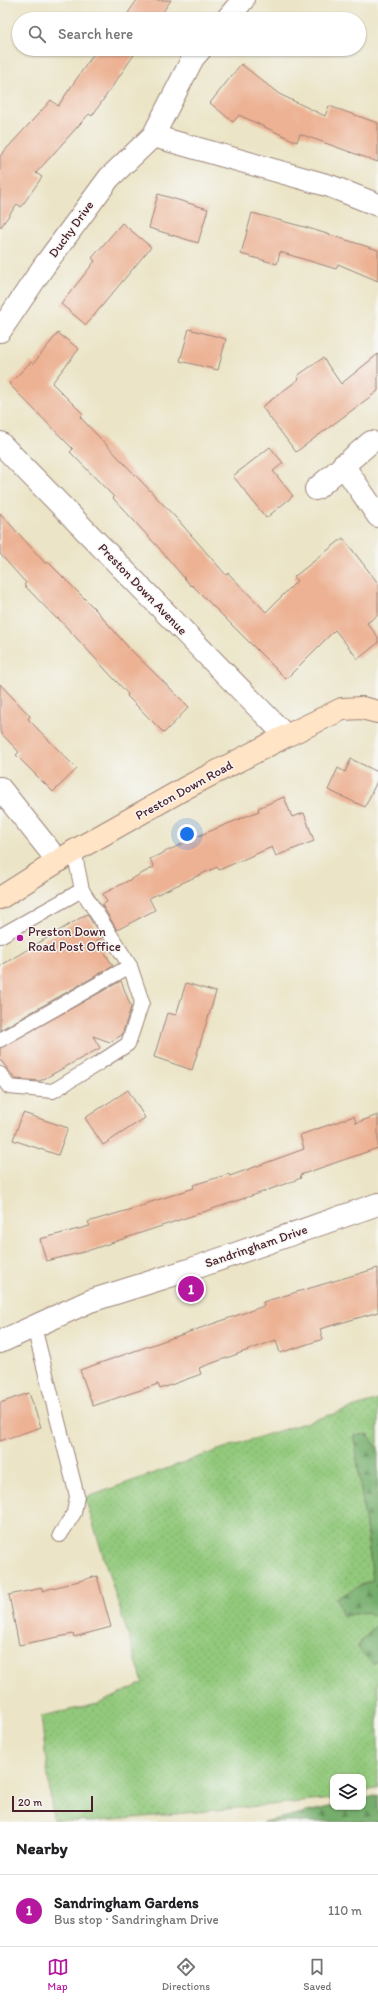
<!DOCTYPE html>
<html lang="en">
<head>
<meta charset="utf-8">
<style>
	body { margin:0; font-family:Itim,sans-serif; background:#f2f2f2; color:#202124 }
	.controls { position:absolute; right:12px; bottom:12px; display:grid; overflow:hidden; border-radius:8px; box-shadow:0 1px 3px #0004 }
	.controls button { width:36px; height:36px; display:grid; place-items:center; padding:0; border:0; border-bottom:1px solid #e0e0e0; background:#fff; color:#202124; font:20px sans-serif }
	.scale { position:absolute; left:12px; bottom:10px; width:81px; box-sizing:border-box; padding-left:4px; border:2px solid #4a1f2b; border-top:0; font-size:11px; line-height:14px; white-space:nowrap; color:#4a1f2b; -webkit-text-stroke:3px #f6f6f2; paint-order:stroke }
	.you { position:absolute; left:187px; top:834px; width:14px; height:14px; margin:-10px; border:3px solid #fff; border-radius:50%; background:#1a73e8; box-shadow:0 0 0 6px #1a73e833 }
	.badge { display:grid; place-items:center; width:26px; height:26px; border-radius:50%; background:#b5179e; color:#fff; font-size:13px; font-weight:700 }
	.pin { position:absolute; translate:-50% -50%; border:2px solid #fff; box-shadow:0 1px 4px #0006 }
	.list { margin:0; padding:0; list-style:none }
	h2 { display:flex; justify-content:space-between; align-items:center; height:52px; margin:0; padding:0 16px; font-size:17px }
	h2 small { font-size:13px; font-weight:400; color:#757577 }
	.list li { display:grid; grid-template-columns:26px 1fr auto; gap:12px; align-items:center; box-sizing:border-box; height:72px; padding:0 16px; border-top:1px solid #e0e0e0 }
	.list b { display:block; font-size:15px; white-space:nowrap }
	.list p { margin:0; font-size:13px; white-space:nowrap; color:#757577 }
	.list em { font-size:13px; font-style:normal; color:#757577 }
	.icon { flex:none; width:22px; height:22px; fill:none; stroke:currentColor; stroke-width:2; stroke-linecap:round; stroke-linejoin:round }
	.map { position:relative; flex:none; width:378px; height:1822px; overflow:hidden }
	.search { position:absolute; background:#fff; box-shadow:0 1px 3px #0004; left:12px; right:12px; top:12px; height:44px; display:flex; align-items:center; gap:10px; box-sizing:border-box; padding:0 14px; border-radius:22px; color:#757577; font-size:15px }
	.sheet { height:124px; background:#fff }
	nav { display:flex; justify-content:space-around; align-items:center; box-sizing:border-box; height:56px; border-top:1px solid #e0e0e0; background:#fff; font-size:11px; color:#757577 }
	nav a { display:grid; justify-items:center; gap:2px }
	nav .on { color:#b5179e }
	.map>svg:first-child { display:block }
	.green { fill:url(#green-dots); stroke:#6e7454 }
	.forest { fill:url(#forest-firs); stroke:#60664c }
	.building { fill:#edb294 }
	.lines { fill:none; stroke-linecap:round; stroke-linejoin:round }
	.lane-casing { stroke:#9a8278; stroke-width:16 }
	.street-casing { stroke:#9a8278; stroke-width:24 }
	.secondary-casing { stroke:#9a8278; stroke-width:24 }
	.lane { stroke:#fff; stroke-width:14 }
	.street { stroke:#fff; stroke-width:22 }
	.secondary { stroke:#ffe4c6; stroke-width:22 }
	.poi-dot { fill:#b5179e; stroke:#f6f6f2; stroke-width:1.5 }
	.labels { text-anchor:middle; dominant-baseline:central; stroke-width:3; stroke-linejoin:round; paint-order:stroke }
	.street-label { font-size:13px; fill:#4a1f2b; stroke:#f6f6f2 }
	.poi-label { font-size:13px; fill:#4a1f2b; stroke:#f6f6f2; text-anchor:start }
</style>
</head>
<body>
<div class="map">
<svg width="378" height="1822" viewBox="0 0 378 1822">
	<defs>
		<pattern id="green-dots" width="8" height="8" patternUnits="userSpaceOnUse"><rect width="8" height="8" fill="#92c97c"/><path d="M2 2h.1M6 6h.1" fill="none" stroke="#7fac6b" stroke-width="1.8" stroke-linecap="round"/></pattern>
		<pattern id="forest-firs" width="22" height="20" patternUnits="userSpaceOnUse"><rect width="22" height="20" fill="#75ad6c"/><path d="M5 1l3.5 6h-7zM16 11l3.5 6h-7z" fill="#628c59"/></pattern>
	</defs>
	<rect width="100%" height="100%" fill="#f6f6f2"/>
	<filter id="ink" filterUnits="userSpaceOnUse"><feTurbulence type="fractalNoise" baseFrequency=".025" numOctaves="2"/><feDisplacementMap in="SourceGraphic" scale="8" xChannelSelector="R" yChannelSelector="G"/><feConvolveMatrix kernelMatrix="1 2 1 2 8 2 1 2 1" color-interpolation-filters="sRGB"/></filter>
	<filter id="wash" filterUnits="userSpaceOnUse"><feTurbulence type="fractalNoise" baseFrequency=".012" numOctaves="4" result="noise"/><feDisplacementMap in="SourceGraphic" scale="16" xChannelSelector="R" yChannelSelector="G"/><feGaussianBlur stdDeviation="0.9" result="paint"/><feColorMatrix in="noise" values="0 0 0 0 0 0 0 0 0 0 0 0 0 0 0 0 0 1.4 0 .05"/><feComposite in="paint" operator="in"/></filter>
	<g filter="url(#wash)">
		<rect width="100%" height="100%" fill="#ebe4c6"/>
		<polygon class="green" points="378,1400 378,1449 368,1434 354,1436 373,1580 360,1585 343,1616 367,1612 378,1618 378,1623 356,1647 373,1664 378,1660 378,1788 363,1792 363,1777 333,1777 333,1799 91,1822 53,1820 41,1716 98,1704 143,1683 85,1498 221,1449"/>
		<g class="forest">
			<polygon points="368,1434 378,1449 378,1618 367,1612 343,1616 336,1598 373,1580 354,1436"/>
			<polygon points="378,1623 378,1660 373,1664 356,1647"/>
			<polygon points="378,1795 378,1822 263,1822 333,1806 363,1807 363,1799"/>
		</g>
		<g id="blocks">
			<g class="building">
				<polygon points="137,0 171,0 158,19 137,19 128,13"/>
				<polygon points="97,49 138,49 92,116 89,114 36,173 42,177 21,207 17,204 0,228 0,156 51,100 58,106"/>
				<polygon points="241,64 279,94 325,116 329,106 378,123 378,162 300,134 297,142 239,115 233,122 210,103"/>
				<polygon points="158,194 208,209 198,243 149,228"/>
				<polygon points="252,213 308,228 378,250 378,281 338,264 336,269 280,252 277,264 241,254"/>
				<polygon points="122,223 151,247 86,325 61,304 95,261 92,258"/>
				<polygon points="189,329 226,339 218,370 180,361"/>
				<polygon points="58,333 79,349 52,383 83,414 80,417 178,520 226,575 228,573 266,612 297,581 294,577 343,538 378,583 378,615 367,623 378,637 378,643 358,659 335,630 286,679 192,585 191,586 158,547 113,498 114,497 70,452 73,449 9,384 31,362 33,364"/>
				<polygon points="378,354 378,391 296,452 262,407 299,379 297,376 323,358 341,384"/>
				<polygon points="270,447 283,463 273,471 293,496 266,518 233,476"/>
				<polygon points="0,513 46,564 48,562 95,609 128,647 189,707 164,733 127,696 128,694 58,618 57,619 24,585 26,583 0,554"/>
				<polygon points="0,684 30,716 28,719 77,769 53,792 16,755 19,752 0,732"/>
				<polygon points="351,759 378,772 378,779 365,807 328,790 338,768 345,772"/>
				<polygon points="284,797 292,817 304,813 314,841 276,856 272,847 219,870 217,867 149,898 155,910 117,930 102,905 107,902 103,894 154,867 150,859 203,834 259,811 258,808"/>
				<polygon points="87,914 102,938 97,940 113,966 0,1030 0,966"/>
				<polygon points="121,981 131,1007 122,1035 110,1042 93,1036 100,1048 40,1081 15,1079 0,1059 0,1048"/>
				<polygon points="186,983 216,992 192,1070 154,1057 167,1013 176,1015"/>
				<polygon points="128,1090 145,1118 103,1145 85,1118"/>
				<polygon points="23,1113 68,1128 58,1155 13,1140"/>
				<polygon points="378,1115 378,1148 300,1175 301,1178 260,1193 84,1252 46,1261 40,1239 90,1226 88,1222 145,1205 145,1204 194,1188 193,1185 229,1174 230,1176 304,1149 300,1135 354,1116 356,1123"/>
				<polygon points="378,1268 378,1312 320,1329 323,1339 280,1353 276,1340 199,1368 201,1374 160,1389 158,1384 93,1406 80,1370 264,1306 263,1302"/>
				<polygon points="29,1393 41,1427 0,1441 0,1403"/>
				<polygon points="97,1576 111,1627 74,1637 73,1634 19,1645 9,1595 42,1588 42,1591"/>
			</g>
		</g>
	</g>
	<g filter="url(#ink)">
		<use href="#blocks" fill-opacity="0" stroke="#9a8278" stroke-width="1"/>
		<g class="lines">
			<g class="lane-casing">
				<g id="lane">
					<polyline points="0,936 82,890"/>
					<polyline points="0,1040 130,966"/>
					<polyline points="0,1074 9,1087 53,1091 99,1063 128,1044 142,1002 130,966 82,890 74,851"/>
					<polyline points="34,1327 77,1496 74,1513 60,1535"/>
				</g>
			</g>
			<g class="street-casing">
				<g id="street">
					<polyline points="227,19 243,0"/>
					<polyline points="153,136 330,186 378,205"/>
					<polyline points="0,331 44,266 109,178 153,136 193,58 201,49"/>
					<polyline points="0,443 286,736"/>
					<polyline points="343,465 378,516"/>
					<polyline points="316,489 371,442"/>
					<polyline points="0,788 58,861"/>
					<polyline points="0,1342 90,1301 189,1270 378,1204"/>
				</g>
			</g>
			<g class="secondary-casing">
				<polyline id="secondary" points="0,898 74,851 187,787 286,736 342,709 362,708 378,712"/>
			</g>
			<use href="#lane" class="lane"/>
			<use href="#street" class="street"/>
			<use href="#secondary" class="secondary"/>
		</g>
	</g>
	<circle class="poi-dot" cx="20" cy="938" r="4"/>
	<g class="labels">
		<g class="street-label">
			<text transform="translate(71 229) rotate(-54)">Duchy Drive</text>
			<text transform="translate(143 589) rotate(46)">Preston Down Avenue</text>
			<text transform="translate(184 790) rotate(-29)">Preston Down Road</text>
			<text transform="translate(256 1246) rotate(-19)">Sandringham Drive</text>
		</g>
		<g class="poi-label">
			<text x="28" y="931">Preston Down<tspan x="28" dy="15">Road Post Office</tspan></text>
		</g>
	</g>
</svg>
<div class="controls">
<button><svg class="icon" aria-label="layers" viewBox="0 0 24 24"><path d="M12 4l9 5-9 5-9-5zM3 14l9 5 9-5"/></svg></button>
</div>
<div class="scale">20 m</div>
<div class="you"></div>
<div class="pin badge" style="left:191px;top:1289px">1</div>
<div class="search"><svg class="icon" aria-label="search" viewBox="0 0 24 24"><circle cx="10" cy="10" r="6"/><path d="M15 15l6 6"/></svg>Search here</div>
</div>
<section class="sheet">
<h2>Nearby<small></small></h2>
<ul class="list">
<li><span class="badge">1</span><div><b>Sandringham Gardens</b><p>Bus stop · Sandringham Drive</p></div><em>110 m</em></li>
</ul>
</section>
<nav>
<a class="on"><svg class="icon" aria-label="map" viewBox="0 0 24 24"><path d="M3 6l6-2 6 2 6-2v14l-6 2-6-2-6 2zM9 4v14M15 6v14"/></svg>Map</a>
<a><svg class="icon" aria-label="directions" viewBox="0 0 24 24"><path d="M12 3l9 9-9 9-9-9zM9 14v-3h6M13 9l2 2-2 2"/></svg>Directions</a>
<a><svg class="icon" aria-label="saved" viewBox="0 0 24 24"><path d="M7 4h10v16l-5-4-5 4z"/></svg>Saved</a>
</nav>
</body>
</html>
